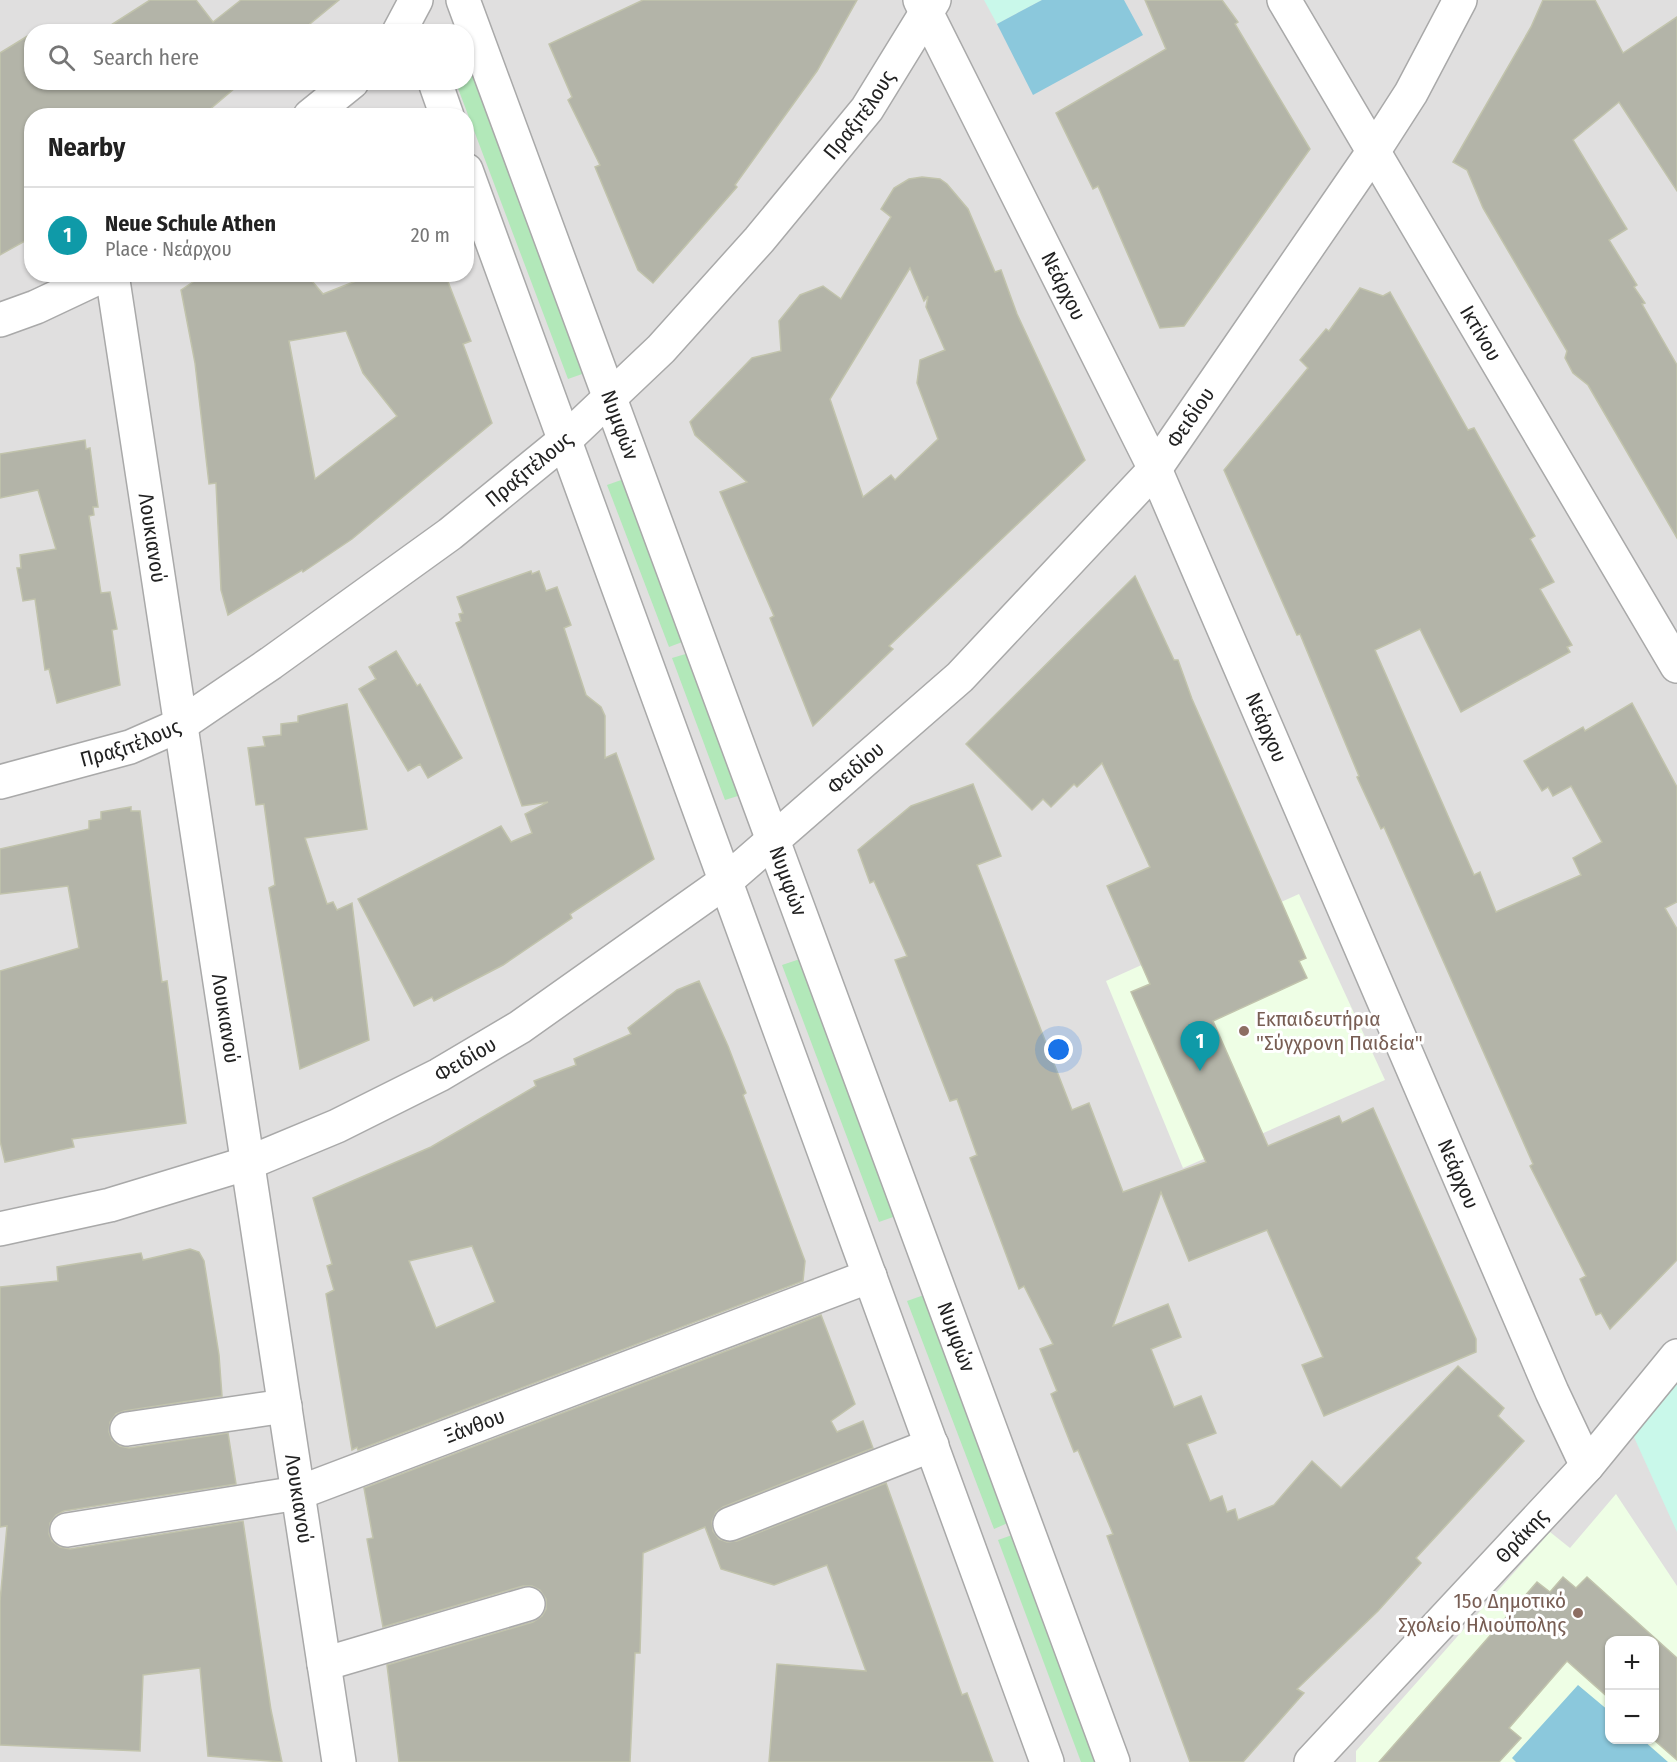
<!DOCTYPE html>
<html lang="en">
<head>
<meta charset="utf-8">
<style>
	body { margin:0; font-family:"Fira Sans Condensed",sans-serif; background:#f6f6f6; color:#222 }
	.controls { position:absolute; right:18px; bottom:18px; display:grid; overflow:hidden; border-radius:12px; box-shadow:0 2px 4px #0004 }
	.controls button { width:54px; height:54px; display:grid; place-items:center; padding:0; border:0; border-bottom:2px solid #e0e0e0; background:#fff; color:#222; font:30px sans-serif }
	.you { position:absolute; left:1059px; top:1050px; width:21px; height:21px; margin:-15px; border:4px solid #fff; border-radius:50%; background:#1a73e8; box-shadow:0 0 0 9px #1a73e833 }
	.badge { display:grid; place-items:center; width:39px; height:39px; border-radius:50%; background:#db2777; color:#fff; font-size:20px; font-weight:700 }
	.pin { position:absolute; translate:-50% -50px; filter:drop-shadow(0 2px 3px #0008) }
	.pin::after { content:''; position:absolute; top:32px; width:21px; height:18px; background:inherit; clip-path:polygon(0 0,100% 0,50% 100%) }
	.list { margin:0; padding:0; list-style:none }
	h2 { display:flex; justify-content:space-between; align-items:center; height:78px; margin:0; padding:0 24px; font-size:26px }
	h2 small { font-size:20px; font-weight:400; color:#767676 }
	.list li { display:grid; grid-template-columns:39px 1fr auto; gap:18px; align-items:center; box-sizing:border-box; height:96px; padding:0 24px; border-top:2px solid #e0e0e0 }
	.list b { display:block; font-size:22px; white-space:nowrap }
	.list p { margin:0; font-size:20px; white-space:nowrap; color:#767676 }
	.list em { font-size:20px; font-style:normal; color:#767676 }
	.icon { flex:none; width:33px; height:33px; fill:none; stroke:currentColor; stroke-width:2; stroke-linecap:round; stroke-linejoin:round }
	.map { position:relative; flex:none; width:1677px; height:1762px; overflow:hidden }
	.search { position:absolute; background:#fff; box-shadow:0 2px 4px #0004; left:24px; top:24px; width:450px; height:66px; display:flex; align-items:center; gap:15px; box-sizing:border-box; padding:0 21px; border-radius:24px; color:#767676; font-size:22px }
	.panel { position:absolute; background:#fff; box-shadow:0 2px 4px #0004; left:24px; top:108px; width:450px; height:174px; border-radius:24px }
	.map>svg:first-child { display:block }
	.residential { fill:#e0dfdf; fill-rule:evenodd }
	.education { fill:#eefee5; fill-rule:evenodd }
	.grass { fill:#b2e8b9 }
	.park { fill:#c9f8ea }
	.pitch { fill:#8bc8dc }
	.building { fill:#b3b4a8; stroke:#c1c3ac; stroke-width:1.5; fill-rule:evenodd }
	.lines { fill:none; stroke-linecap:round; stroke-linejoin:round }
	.minor-casing { stroke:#a9a9a9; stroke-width:36 }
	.minor { stroke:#fff; stroke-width:33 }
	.education-dot { fill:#8d6e63; stroke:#fff; stroke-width:2 }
	.labels { text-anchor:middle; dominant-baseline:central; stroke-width:6; stroke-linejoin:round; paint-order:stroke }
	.street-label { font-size:21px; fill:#222; stroke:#fff }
	.education-label { font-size:21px; fill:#785e54; stroke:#fff; text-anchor:start }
</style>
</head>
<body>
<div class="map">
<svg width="1677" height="1762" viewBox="0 0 1677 1762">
	<rect width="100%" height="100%" fill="#eff1e9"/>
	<path class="residential" d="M0,0H1677V1762H0ZM32,32H466V82H32ZM32,116H466V274H32ZM1610,1640H1654V1740H1610Z"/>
	<g class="education">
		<polygon points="1299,894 1385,1080 1183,1168 1106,981"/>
		<path d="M1616,1494L1677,1586V1762H1356V1751L1550,1532L1570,1548ZM1610,1640H1654V1740H1610Z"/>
	</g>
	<g class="grass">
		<polygon points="467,58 585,373 568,379 456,83 466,82"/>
		<polygon points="624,479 685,641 669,647 607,485"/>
		<polygon points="689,653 741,795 725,800 672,658"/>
		<polygon points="800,959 896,1216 879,1222 782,965"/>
		<polygon points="924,1295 1010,1522 994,1529 907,1301"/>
		<polygon points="1015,1534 1100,1762 1081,1762 998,1540"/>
	</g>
	<g class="park">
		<polygon points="984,0 1042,0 997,24"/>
		<polygon points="1677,1381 1677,1532 1633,1435"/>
	</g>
	<g class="pitch">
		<polygon points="1042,0 1124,0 1143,35 1033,95 997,24"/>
		<polygon points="1578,1685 1609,1711 1610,1740 1643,1740 1668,1762 1516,1762 1512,1758"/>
	</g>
	<g class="building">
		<polygon points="150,0 196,0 213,22 241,0 339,0 300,32 100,32"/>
		<polygon points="643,0 857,0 817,71 735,185 737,187 653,283 638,270 595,167 600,165 568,100 572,97 549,44"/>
		<polygon points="1145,0 1222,0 1238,22 1235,24 1310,149 1184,326 1160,328 1098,186 1093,189 1056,113 1166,49"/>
		<polygon points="1543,0 1595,0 1623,53 1677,17 1677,191 1619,102 1573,140 1627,229 1609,240 1637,285 1634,287 1645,303 1642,304 1677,365 1677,538 1588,385 1573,373 1565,358 1567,351 1483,208 1467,170 1453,162 1531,27"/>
		<polygon points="29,35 32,82 242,82 202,116 32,116 32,237 0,255 0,53"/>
		<path d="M922,177L940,179L947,184L968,209L995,272L1001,270L1017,314L1085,460L889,646L893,649L813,726L770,618L774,616L720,492L747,482L695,435L690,422L752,358L781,351L779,321L800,295L823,286L841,299L891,217L881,209L894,188L909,179ZM910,268L924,301L928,296L926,307L945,350L920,360L917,383L938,439L895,480L891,475L863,497L830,399Z"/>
		<path d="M205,274H306L323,294L374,274H445L471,341L463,344L492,423L352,539L303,572L302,570L228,615L221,590L216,483L209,484L195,363L181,290ZM346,331L363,373L397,416L315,479L289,341Z"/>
		<polygon points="1360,288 1383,296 1390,292 1468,430 1474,428 1535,536 1530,539 1554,582 1540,589 1572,645 1567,647 1570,652 1461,712 1420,629 1375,650 1474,875 1480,872 1496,912 1581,875 1573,858 1602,842 1571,786 1553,796 1548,787 1542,791 1524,761 1583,727 1585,731 1632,703 1677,787 1677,902 1665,908 1677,929 1677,1260 1610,1329 1601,1313 1596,1315 1580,1279 1586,1276 1530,1166 1533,1164 1384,827 1381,829 1357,777 1359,776 1300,634 1297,635 1224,470 1308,368 1300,360 1326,329 1329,331"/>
		<polygon points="85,440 86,449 90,448 98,507 93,507 94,515 89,516 101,593 110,592 117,629 112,630 120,685 57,703 49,669 45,670 35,599 23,601 17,568 21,568 20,555 56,549 38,490 0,498 0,454"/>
		<polygon points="531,571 532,574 539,571 546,591 557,587 571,625 564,628 586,695 601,707 605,716 605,758 616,753 654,859 570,914 572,918 503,965 434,1001 432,997 414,1006 358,899 501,826 511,842 532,833 525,814 548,802 522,806 456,623 461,621 459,614 463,613 457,597"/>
		<polygon points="1135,576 1174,660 1178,660 1192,699 1306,958 1299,961 1307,978 1213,1021 1268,1146 1339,1116 1342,1123 1373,1108 1476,1339 1476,1352 1324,1416 1302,1365 1323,1357 1267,1230 1189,1261 1161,1192 1113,1326 1168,1304 1181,1337 1151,1349 1174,1407 1201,1396 1216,1433 1187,1444 1210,1501 1222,1496 1227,1512 1235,1509 1238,1520 1274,1505 1312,1461 1341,1488 1458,1366 1504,1408 1498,1416 1524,1441 1416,1558 1421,1563 1378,1611 1297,1689 1304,1693 1243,1762 1190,1762 1107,1536 1113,1534 1078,1450 1074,1452 1051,1394 1057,1391 1040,1349 1053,1344 1024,1286 1019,1289 970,1158 977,1155 957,1099 950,1101 895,960 907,956 874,881 870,883 858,850 911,806 973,784 1001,856 977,865 1072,1110 1089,1103 1123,1192 1206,1162 1131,992 1150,984 1107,886 1150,867 1102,763 1077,787 1074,784 1051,807 1043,799 1032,810 966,744"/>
		<polygon points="396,651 417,686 420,684 462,758 428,778 420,764 408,771 359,689 376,679 369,667"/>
		<polygon points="347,704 367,829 305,838 327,904 333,902 337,910 352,903 369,1040 300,1069 269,888 275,885 264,804 256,805 248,748 265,746 263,737 281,735 281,724 298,722 298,716"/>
		<polygon points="131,807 131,811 140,811 162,982 167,981 186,1123 72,1139 74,1147 5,1162 0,1141 0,971 79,948 68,886 0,894 0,849 89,829 89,821 101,819 101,812"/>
		<path d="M699,981L728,1046L746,1093L743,1095L805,1261L803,1281L358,1450L357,1447L352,1450L326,1294L334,1290L327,1266L332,1264L313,1198L431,1147L536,1086L534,1081L576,1065L574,1059L631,1034L628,1028L677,990ZM472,1246L495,1302L436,1328L409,1261Z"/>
		<polygon points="190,1249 199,1252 204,1261 219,1355 222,1396 124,1411 116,1414 110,1422 109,1432 112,1440 120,1446 129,1448 228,1433 236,1484 64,1511 56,1515 50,1523 49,1534 52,1541 60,1547 70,1549 243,1521 271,1710 282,1762 208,1756 200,1668 143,1675 140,1751 0,1745 0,1601 7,1526 0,1527 0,1287 58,1281 57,1267 141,1253 143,1260"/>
		<polygon points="821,1315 855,1404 831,1421 837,1432 863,1421 873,1448 723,1507 716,1512 712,1521 713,1531 719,1539 727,1542 737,1541 886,1483 962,1695 967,1693 993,1762 769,1762 777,1664 866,1671 827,1565 774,1585 721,1569 705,1527 643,1553 640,1653 635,1653 630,1762 399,1762 387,1665 533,1622 542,1616 546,1609 546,1599 540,1590 532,1586 523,1586 383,1627 367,1539 373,1538 364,1488"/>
		<polygon points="1563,1577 1576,1588 1587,1577 1677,1658 1677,1760 1654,1740 1654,1641 1610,1641 1610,1699 1567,1661 1509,1728 1521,1738 1499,1762 1379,1762 1537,1582 1550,1592"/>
	</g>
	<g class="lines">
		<g class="minor-casing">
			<g id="minor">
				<path id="s1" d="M463,0L1113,1762"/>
				<path id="s2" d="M920,0L1155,469L1552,1392L1587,1466"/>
				<path id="s3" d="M1284,0L1677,666"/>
				<polyline points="399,32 416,0"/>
				<polyline points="435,82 447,116"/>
				<polyline points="310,116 352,82"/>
				<polyline points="466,170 1047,1762"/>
				<path id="s4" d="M112,274L339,1762"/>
				<polyline points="0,320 36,307 106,274"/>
				<path id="s5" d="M0,782L130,747L180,725L271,663L450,534L565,440L661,349L759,240L867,109L934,0"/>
				<path id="s6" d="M0,1229L110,1205L248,1163L337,1126L439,1075L520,1027L726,881L960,677L1155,469L1373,152L1411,93L1460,0"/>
				<polyline points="127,1429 285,1406"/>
				<polyline points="730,1524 932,1445"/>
				<path id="s7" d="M67,1530L298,1493L870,1276"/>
				<polyline points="324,1664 528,1604"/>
				<path id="s8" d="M1311,1762L1587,1466L1677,1356"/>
			</g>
		</g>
		<use href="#minor" class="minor"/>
	</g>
	<g class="education-dot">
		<circle cx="1244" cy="1031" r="6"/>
		<circle cx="1578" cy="1613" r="6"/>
	</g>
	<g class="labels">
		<g class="street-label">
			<text stroke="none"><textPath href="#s5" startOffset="1108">Πραξιτέλους</textPath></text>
			<text stroke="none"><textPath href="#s2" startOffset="320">Νεάρχου</textPath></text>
			<text stroke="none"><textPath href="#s3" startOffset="387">Ικτίνου</textPath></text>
			<text stroke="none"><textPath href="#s6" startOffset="1472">Φειδίου</textPath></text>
			<text stroke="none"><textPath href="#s1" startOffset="453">Νυμφών</textPath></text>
			<text stroke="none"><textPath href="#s5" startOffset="622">Πραξιτέλους</textPath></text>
			<text stroke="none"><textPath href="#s4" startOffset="267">Λουκιανού</textPath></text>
			<text stroke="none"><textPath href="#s2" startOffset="806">Νεάρχου</textPath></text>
			<text stroke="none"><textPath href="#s5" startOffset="136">Πραξιτέλους</textPath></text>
			<text stroke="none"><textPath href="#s6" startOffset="986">Φειδίου</textPath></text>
			<text stroke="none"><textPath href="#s1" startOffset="939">Νυμφών</textPath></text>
			<text stroke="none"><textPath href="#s4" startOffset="753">Λουκιανού</textPath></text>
			<text stroke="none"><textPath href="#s6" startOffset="498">Φειδίου</textPath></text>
			<text stroke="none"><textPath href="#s2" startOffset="1292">Νεάρχου</textPath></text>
			<text stroke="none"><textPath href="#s1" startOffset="1425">Νυμφών</textPath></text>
			<text stroke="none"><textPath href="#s7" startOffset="423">Ξάνθου</textPath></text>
			<text stroke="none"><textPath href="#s4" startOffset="1239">Λουκιανού</textPath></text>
			<text stroke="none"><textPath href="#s8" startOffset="309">Θράκης</textPath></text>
		</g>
		<g class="education-label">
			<text x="1256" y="1019">Εκπαιδευτήρια<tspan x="1256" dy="24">"Σύγχρονη Παιδεία"</tspan></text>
			<text x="1566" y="1601" text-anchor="end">15ο Δημοτικό<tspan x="1566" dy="24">Σχολείο Ηλιούπολης</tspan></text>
		</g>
	</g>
</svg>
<div class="controls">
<button>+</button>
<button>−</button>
</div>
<div class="you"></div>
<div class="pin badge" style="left:1200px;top:1071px;background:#0f9aa8">1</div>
<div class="search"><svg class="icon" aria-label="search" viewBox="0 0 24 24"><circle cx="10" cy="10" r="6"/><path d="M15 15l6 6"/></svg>Search here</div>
<section class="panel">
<h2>Nearby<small></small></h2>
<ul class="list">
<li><span class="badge" style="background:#0f9aa8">1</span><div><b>Neue Schule Athen</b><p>Place · Νεάρχου</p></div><em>20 m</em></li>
</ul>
</section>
</div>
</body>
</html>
